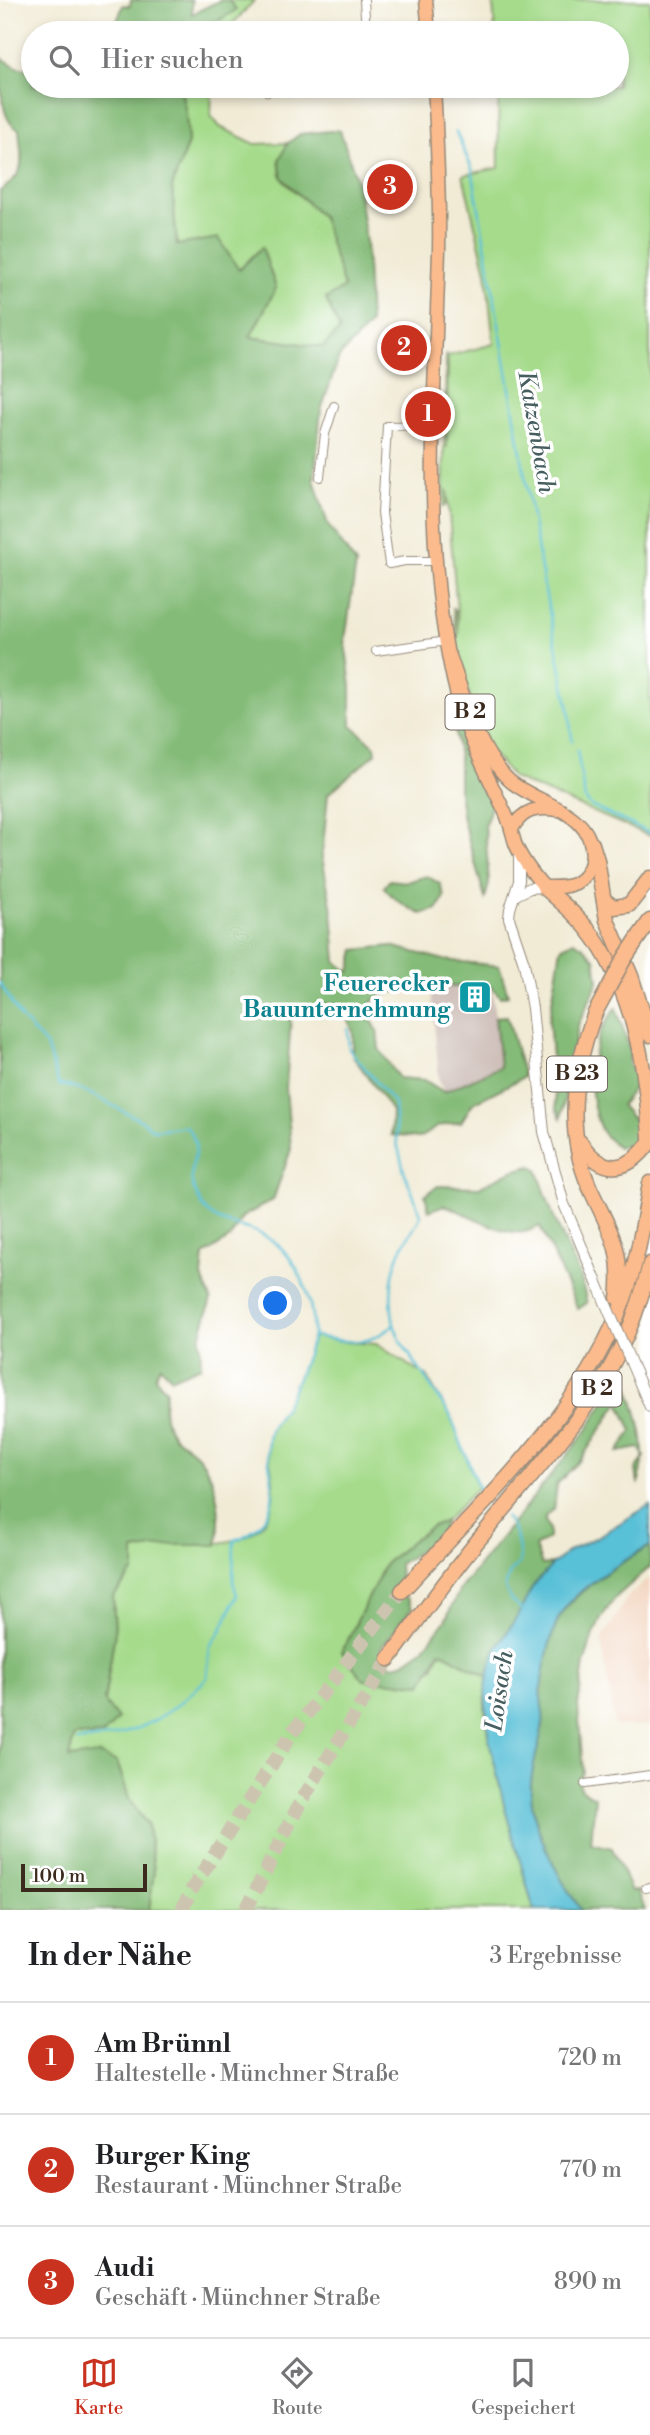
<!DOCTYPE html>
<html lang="de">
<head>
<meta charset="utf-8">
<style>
	body { margin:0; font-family:"Libre Bodoni",serif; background:#f2f2f2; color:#202124 }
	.scale { position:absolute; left:21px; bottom:18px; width:126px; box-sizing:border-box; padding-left:7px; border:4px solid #3b2a1e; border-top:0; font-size:19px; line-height:24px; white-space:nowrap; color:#3b2a1e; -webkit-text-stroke:5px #fff; paint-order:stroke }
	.you { position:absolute; left:276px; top:1304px; width:24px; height:24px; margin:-18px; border:5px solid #fff; border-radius:50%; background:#1a73e8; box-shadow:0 0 0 10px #1a73e833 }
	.badge { display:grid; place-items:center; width:46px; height:46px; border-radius:50%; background:#c8321e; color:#fff; font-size:23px; font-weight:700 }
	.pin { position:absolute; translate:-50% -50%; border:4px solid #fff; box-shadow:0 2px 7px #0006 }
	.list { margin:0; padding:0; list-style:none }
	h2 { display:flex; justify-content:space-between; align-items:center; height:91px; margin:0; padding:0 28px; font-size:30px }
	h2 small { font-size:23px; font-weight:400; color:#757577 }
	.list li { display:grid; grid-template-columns:46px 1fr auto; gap:21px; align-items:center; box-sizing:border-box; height:112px; padding:0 28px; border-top:2px solid #e0e0e0 }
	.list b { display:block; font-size:26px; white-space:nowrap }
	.list p { margin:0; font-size:23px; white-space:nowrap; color:#757577 }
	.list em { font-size:23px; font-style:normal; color:#757577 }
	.icon { flex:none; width:38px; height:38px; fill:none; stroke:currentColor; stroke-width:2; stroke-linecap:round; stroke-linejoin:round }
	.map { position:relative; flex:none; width:650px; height:1910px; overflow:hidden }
	.search { position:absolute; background:#fff; box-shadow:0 4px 10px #0003; left:21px; right:21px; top:21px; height:77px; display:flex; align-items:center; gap:18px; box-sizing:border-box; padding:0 24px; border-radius:38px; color:#757577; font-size:26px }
	.sheet { height:427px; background:#fff }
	nav { display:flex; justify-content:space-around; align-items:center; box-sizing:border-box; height:98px; border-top:2px solid #e0e0e0; background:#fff; font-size:19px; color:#757577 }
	nav a { display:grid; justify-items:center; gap:4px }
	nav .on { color:#c8321e }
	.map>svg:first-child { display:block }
	.built { fill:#f2d4be }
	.industrial { fill:#cfc0ba }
	.green { fill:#a6db8c; stroke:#708255; stroke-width:2 }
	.forest { fill:#84bb78; stroke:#60724b; stroke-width:2 }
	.water { fill:#59c0d7; stroke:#4a757a; stroke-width:2 }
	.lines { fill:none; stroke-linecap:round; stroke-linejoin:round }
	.stream { stroke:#59c0d7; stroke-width:2.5 }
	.trunk-tunnel { stroke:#cdc4b0; stroke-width:14; stroke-dasharray:14 7; stroke-linecap:butt }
	.minor-casing { stroke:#968a7a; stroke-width:10 }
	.tertiary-casing { stroke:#968a7a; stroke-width:12 }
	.primary-casing { stroke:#968a7a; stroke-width:15 }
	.trunk-casing { stroke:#968a7a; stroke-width:17 }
	.minor { stroke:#fff; stroke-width:8 }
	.tertiary { stroke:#fff; stroke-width:10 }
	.primary { stroke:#fbbb8d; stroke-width:12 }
	.trunk { stroke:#fbbb8d; stroke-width:14 }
	.tertiary-bridge-casing { stroke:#968a7a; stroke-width:12; stroke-linecap:butt }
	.trunk-bridge-casing { stroke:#968a7a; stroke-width:17; stroke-linecap:butt }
	.tertiary-bridge { stroke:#fff; stroke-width:10 }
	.trunk-bridge { stroke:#fbbb8d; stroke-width:14 }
	.labels { text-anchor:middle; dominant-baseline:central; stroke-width:7; stroke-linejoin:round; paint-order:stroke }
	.shield { fill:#fff; stroke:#766a62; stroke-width:2 }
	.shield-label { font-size:21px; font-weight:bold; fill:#3b2a1e }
	.culture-label { font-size:23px; font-weight:bold; fill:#0d838f; stroke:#fff; text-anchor:end }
	.water-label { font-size:24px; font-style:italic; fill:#465e5f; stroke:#fff }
</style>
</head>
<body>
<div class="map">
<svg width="650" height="1910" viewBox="0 0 650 1910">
	<rect width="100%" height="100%" fill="#fff"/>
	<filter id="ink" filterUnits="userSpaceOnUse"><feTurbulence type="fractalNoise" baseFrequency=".0143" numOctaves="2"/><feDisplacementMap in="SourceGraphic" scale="14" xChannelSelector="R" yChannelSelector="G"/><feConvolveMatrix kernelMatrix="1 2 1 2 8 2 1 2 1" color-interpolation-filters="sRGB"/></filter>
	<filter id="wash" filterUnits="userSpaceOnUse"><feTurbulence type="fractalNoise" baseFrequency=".00686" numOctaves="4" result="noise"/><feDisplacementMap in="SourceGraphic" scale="28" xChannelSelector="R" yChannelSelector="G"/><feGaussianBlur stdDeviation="1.57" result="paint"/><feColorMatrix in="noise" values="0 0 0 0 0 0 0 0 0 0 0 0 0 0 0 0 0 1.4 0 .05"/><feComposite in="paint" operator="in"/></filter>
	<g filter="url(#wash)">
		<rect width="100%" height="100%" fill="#f1ebd5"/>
		<polygon class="built" points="650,1578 650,1725 615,1726 601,1640 629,1595"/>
		<polygon class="industrial" points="431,986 492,987 500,1067 444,1092 439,1080"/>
		<g class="green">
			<polygon points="229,0 255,0 224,33 182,33 209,26 236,10"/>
			<polygon points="493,0 650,0 650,836 513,778 488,748 460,668 453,609 455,610 459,635 447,489 446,505 443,507 446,352 447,448 448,356 494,344 486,272 463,175 499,168 498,86 617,86 617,33 495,33"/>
			<path d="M180,86H212L211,116L220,127L255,144L288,143C262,189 306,188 322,218C332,236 338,268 344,288L326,299L340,330L323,347L250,337L276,288L262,248L239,270L177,245L172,187L188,142L186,113Z"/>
			<path d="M313,1336L347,1342L376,1344L426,1376L450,1415L478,1487L446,1521L432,1526L410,1542L385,1564L342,1652L364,1680L388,1681L433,1668L440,1651L488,1677C479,1714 492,1749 500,1784C511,1826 522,1868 534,1910H149L154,1871L148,1826L130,1801L117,1762L69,1758L74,1736L103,1735L104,1702L115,1632L113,1597L134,1571V1551C147,1549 159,1546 172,1545C210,1543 265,1550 273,1498C277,1477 264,1455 269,1434C272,1422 280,1416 285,1406C296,1383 306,1360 313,1336Z"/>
		</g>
		<g class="forest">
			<polygon points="131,0 192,0 192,14 221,0 229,0 236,10 209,26 182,33 113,33 123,5 130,6"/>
			<path d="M0,57L17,67L33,71V86H180L186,113L188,142L172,187L177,245L218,238L239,270L262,247L276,288L250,337L323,347L340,330L326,299L344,287L322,217L282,178L279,160L288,143L300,134L340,130L358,185L366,242L370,324L339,357L321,410L314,480L328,525L356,564L345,640L351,686V725L375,746L376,753L328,794L322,857L332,910L336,962L350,972L355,950L391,946L444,960L499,966L508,995L500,997L492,987L431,986L407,988L377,997L366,1010L377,1030L379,1049L399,1078L424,1080L444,1092L500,1067L495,1017L507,1016L524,1077L473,1103L461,1122L439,1126L419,1138L391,1135L392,1111L353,1056V1032L343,1005L323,1004L291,1018L286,1088L291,1149L273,1200L242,1217L230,1238L204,1255L202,1277L211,1299L200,1338L201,1366L172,1378L160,1366L155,1377L166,1390C163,1405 162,1423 174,1436C181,1443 192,1448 199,1457C218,1480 222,1516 217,1545H170L134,1551V1571L113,1597L115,1632L104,1701L118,1719L103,1735L74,1736L69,1758L98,1754L117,1762L130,1801L148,1826L154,1871L149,1910H0V191C29,171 21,161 19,129C0,124 0,79 0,57Z"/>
			<polygon points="451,700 466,744 482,778 482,789 492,804 485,825 489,884 485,898 463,820 459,791 459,758"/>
			<path d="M427,876L440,884L444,896L438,909L421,914C407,907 394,900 384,887L390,880L407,882Z"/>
			<polygon points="574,941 584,947 595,959 598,982 578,1025 561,1118 556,1109 549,1020 561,948"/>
			<path d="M616,1008L630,1050L629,1064L637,1077L635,1087L621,1105L632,1118L643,1123C638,1140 638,1146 618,1147C611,1141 603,1136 600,1127C587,1097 590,1060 601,1031C605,1023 611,1015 616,1008Z"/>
			<path d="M531,1166L537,1169L554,1218L581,1278L587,1303L578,1309L540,1226C535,1228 529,1231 524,1232C503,1236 465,1212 444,1205L429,1211L425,1195L438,1186L479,1187L512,1171Z"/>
			<path d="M625,1380C638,1411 650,1453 638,1483L636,1469L645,1457L639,1448L618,1452L632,1431L619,1402L581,1459L557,1484L554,1509L544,1518L549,1529V1538L535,1547L542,1565L553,1564L533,1586L517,1617L498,1646L488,1677L440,1651L422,1684L364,1680L342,1652L385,1564L410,1542L432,1526L446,1521C441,1540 415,1554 399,1564L400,1579L394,1590L408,1599L412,1608L381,1648V1661L393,1665L403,1663L423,1649L445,1621L460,1589L585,1433L615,1385Z"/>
			<path d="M650,1546V1567L615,1598L601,1618L591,1641L584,1664L578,1705L583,1771L578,1780L582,1790L595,1797L591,1843L612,1848L631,1891H638L645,1910H581C558,1878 528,1823 531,1782C532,1768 535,1753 539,1739C540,1734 543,1729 543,1724C544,1715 541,1706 541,1697C541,1675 551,1627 564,1610C587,1582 620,1564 650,1546Z"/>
		</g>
		<path class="water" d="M650,1505V1546C622,1562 573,1589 558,1619C551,1634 540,1680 541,1697C541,1706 545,1715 543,1724C540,1743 533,1762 531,1782C528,1823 558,1878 581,1910H534L505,1809L488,1735L485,1691L491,1663L498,1646L517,1617L533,1586L553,1564L570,1550L597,1537Z"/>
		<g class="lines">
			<g class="stream">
				<polyline points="456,132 472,169 544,586 569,710 572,741"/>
				<polyline points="577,750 585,799 591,806 650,833"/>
				<path d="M0,983L20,1017L46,1045L59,1085C70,1085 75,1090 85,1091L144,1122L154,1130L186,1126C206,1151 188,1157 192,1182C193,1190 199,1200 203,1207C215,1225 243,1225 261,1234C297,1251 314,1298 313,1335"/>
				<path d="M348,1029L349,1049L394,1103L397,1143L404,1171L421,1215C416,1227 408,1236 402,1248C390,1272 389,1299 394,1325"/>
				<path d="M505,1517C517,1530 519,1544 520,1562L510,1572L505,1588L512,1602L522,1610"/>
				<path d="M77,1741C135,1737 167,1719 207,1678L210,1647L222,1629L237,1595L233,1582L234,1540C247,1537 256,1530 264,1519C284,1493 262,1463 269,1434C271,1423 280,1416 285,1406C296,1384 306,1360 313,1336C351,1341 362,1350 394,1325L401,1342L450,1415L478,1487L484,1494"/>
			</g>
		</g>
	</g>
	<g filter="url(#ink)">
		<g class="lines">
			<g class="trunk-tunnel">
				<polyline points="182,1910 191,1891 292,1733 402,1591"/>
				<polyline points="246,1910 299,1805 389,1659"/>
			</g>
			<g class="minor-casing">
				<g id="minor">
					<polyline points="364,0 366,33"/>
					<path d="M284,33C300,27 312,26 328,33"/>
					<polyline points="268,86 268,92"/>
					<polyline points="434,425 387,426 382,513 389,564 405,561 436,561"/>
					<polyline points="320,477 325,434 334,406"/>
					<polyline points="376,651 447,641"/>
					<polyline points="585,1784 650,1775"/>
					<polyline points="646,1888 650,1887"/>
				</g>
			</g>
			<g class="tertiary-casing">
				<g id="tertiary">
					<polyline points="519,855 519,881 510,909 509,918 524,963 532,1008 544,1132 564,1204 605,1302"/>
					<polyline points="516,895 530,888 544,887"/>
					<polyline points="635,1372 650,1407"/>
				</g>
			</g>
			<g class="primary-casing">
				<g id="primary">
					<polyline points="426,0 429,33"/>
					<path d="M434,86C437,140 440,195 439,250C435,399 420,554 458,700C468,738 486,773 503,808C509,819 511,830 515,843C521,859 533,874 544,887C555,887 566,888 576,883C584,878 589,871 591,862C599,812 538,805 510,781C505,777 500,770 496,765C473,734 463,692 450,656"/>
					<path d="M512,829C523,809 537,807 558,810"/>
				</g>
			</g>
			<g class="trunk-casing">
				<g id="trunk">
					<polyline points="592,844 597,860 607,920 631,976 650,1035"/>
					<path d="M544,887C563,904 583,920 597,942C634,998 647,1072 650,1139"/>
					<polyline points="604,900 614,907 629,905 650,878"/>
					<polyline points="640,935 650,921"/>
					<path d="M595,1013C574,1068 565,1130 589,1186C609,1230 624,1247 618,1298"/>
					<path d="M580,1142C602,1175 627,1174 650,1142"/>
					<path d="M402,1591C480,1505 574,1421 619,1312C636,1270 643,1227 650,1183"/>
					<path d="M389,1659C420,1616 451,1573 485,1532C535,1470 595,1409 627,1334C637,1311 644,1288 650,1264"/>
				</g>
			</g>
			<use href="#minor" class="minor"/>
			<use href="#tertiary" class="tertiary"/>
			<use href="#primary" class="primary"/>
			<use href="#trunk" class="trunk"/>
			<g class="tertiary-bridge-casing">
				<polyline id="tertiary-bridge" points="605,1302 635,1372"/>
			</g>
			<g class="trunk-bridge-casing">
				<polyline id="trunk-bridge" points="595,1013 623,961 640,935"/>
			</g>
			<use href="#tertiary-bridge" class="tertiary-bridge"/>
			<use href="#trunk-bridge" class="trunk-bridge"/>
		</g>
	</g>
	<defs>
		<g id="building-square" transform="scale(1.75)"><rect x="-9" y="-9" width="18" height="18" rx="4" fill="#0f9aa8" stroke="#fff"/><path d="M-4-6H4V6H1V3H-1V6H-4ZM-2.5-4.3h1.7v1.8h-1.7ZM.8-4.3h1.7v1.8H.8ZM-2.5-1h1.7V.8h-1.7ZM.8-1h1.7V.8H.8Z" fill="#fff"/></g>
	</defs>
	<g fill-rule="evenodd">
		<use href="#building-square" x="475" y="997"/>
	</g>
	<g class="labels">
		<g class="shield">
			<rect x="445.5" y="694.5" width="49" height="35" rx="5"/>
			<rect x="547" y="1056.5" width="60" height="35" rx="5"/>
			<rect x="572.5" y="1371.5" width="49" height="35" rx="5"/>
		</g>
		<g class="shield-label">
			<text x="470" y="712">B 2</text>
			<text x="577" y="1074">B 23</text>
			<text x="597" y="1389">B 2</text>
		</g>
		<g class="culture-label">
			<text x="450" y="984">Feuerecker<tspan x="450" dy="26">Bauunternehmung</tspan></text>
		</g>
		<g class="water-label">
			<text transform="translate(536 432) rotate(80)">Katzenbach</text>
			<text transform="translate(500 1691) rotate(-82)">Loisach</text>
		</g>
	</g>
</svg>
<div class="scale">100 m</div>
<div class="you"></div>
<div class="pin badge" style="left:428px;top:414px">1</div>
<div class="pin badge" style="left:404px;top:348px">2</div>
<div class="pin badge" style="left:390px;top:187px">3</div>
<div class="search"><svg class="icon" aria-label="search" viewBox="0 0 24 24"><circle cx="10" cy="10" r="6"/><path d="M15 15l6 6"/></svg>Hier suchen</div>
</div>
<section class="sheet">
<h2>In der Nähe<small>3 Ergebnisse</small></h2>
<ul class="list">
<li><span class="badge">1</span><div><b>Am Brünnl</b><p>Haltestelle · Münchner Straße</p></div><em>720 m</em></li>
<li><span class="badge">2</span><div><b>Burger King</b><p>Restaurant · Münchner Straße</p></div><em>770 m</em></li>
<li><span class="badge">3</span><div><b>Audi</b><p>Geschäft · Münchner Straße</p></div><em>890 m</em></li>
</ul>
</section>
<nav>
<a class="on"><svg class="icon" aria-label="map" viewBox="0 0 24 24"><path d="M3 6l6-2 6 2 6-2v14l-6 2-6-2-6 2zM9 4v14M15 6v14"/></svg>Karte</a>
<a><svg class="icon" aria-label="directions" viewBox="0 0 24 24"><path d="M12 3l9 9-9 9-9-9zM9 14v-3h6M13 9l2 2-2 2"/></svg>Route</a>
<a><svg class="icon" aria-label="saved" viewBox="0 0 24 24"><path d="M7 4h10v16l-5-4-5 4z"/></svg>Gespeichert</a>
</nav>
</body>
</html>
